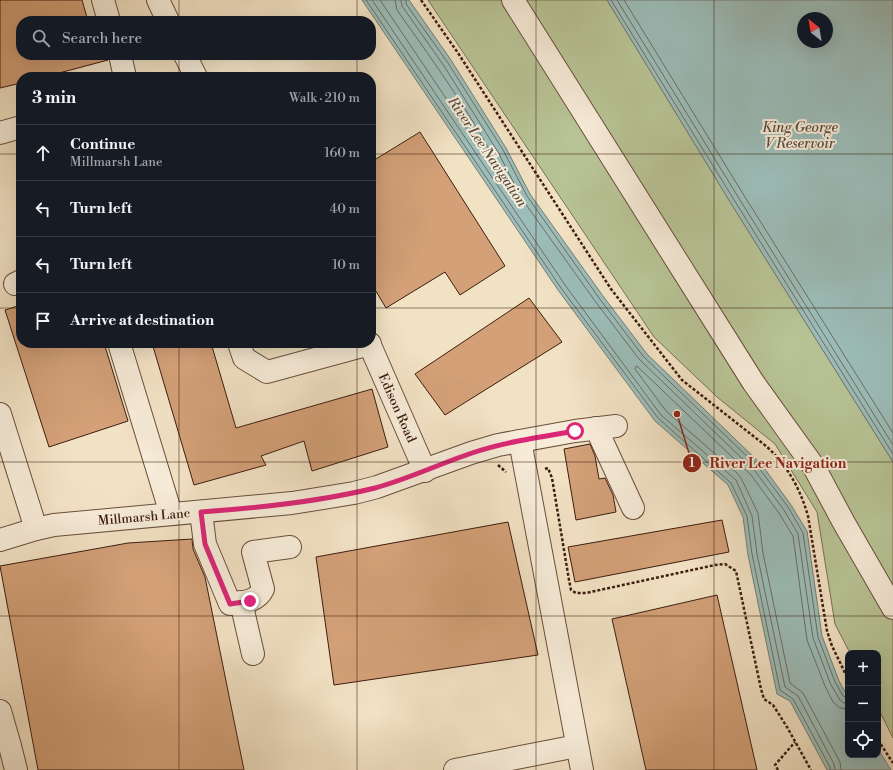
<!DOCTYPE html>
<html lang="en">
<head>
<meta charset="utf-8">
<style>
	body { margin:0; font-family:"Libre Bodoni",serif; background:#20242c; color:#f1f3f6 }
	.controls { position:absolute; right:12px; bottom:12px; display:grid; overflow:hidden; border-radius:8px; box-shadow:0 4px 16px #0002 }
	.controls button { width:36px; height:36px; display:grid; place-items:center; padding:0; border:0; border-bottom:1px solid #363941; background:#171b24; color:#f1f3f6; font:20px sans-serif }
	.compass { position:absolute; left:797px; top:12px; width:36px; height:36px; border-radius:50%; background:#171b24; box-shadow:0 4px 16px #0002; rotate:329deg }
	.stop { position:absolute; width:12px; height:12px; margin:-9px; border:3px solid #db2777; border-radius:50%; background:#fff }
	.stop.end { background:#db2777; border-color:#fff; box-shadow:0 1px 4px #0008 }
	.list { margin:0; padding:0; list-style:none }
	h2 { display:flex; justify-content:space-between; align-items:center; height:52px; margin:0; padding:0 16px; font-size:17px }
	h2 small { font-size:13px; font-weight:400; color:#9ea1a6 }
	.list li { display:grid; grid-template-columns:26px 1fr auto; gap:12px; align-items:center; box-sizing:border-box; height:56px; padding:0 16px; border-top:1px solid #363941 }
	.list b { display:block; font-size:15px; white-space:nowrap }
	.list p { margin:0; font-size:13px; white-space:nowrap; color:#9ea1a6 }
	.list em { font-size:13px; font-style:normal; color:#9ea1a6 }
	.icon { flex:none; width:22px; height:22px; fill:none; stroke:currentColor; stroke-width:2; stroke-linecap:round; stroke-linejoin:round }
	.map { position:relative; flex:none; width:893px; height:770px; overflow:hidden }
	.search { position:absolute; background:#171b24; box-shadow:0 4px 16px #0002; left:16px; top:16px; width:360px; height:44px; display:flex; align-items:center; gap:10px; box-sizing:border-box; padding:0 14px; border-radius:16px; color:#9ea1a6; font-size:15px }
	.panel { position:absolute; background:#171b24; box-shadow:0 4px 16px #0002; left:16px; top:72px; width:360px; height:276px; border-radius:16px }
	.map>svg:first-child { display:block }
	.green { fill:#b8c496; stroke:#7a7052 }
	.water { fill:#9cbdb9; stroke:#767d75; fill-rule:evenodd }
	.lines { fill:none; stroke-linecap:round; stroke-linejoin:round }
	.shore { stroke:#6c6d64; stroke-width:1 }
	.building { fill:#d3a078; stroke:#3c1d0f }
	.minor-casing { stroke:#6a4e3c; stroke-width:24 }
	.path { stroke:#3c1d0f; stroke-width:2.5; stroke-dasharray:3 2; stroke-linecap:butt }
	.minor { stroke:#f7ecd9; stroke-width:22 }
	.route { stroke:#db2777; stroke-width:5 }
	.grid { fill:none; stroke:#3c1d0f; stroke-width:1; stroke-opacity:0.55 }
	.labels { text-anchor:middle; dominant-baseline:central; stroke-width:4; stroke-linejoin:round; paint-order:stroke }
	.street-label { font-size:13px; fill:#3c1d0f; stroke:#f7ecd9 }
	.water-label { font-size:14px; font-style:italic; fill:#594d42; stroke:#f7ecd9 }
	.leader { fill:none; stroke:#8f2418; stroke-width:1.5 }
	.callout-dot { fill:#8f2418; stroke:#f7ecd9; stroke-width:1.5 }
	.mark-label { font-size:12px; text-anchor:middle; font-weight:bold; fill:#fff }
	.callout-label { font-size:14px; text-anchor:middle; font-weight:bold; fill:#8f2418; stroke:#f7ecd9; stroke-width:4; stroke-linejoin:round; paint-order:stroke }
</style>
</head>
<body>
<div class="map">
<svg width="893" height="770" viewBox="0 0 893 770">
	<rect width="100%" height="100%" fill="#f2e2c4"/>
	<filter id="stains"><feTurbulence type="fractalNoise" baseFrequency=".005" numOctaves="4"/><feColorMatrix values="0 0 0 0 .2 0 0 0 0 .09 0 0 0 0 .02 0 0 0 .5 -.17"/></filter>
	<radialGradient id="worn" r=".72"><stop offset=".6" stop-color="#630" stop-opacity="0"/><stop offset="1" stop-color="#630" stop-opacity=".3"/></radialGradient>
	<polygon class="green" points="428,0 607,0 732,205 893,462 893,738 878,708 878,653 850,653 835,624 817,512 775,444 717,397 654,337"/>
	<g class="water">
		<polygon points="362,0 409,0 451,60 506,148 530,194 603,296 647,354 762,465 791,505 807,531 822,636 839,681 848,697 848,755 878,755 878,749 891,770 827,770 790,701 777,694 748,555 743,517 728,485 655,421 558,290"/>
		<path d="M607,0H893V462L732,205ZM803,18H827V42H803Z"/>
	</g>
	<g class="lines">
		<g class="shore">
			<polyline points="366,0 561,288 658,418 731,483 747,516 752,554 780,690 793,699 830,767 830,770"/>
			<polyline points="372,0 565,285 661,415 736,480 752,516 757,554 785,687 798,696 834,764 835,770"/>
			<path d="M380,0L503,183H505L506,181C476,120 436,65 397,10L395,0"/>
			<polyline points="401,0 402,6 444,66 498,152 522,199 595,301 639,359 755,471 784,510 798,534 813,638 831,685 840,700 844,703 848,703"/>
			<polyline points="406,0 406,4 448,63 503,150 527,196 599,298 643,356 759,468 788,507 803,533 818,637 835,682 843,696 848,698"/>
			<polyline points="611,0 736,203 893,454"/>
			<polyline points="617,0 740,200 893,445"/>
			<polyline points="624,0 745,197 893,433"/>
			<polyline points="841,770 840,762 803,693 790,683 763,553 758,513 741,478 737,473 666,411 635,369 636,366 638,367 751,475 779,513 793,536 807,640 825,686 833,702 840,708 848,709"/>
		</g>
	</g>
	<g class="building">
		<polygon points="0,0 82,0 88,21 21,21 21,55 108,55 108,60 44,77 21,77 21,83 0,88"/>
		<polygon points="420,132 505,266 460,295 445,272 386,308 371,283 371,162"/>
		<polygon points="529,298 562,342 445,415 415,374"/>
		<polygon points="21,305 21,343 104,343 128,421 49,447 5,310"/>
		<polygon points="152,343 211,343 236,428 372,389 388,447 312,471 304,441 261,456 266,465 194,485"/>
		<polygon points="590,444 595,456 599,479 605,478 613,495 616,512 576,520 564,449"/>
		<polygon points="722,520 729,552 575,582 568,547"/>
		<polygon points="508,522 538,655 334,685 316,557"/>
		<polygon points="192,539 193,549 205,577 244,770 38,770 0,566 128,543"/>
		<polygon points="717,595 757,770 646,770 612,619"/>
	</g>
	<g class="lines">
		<g class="minor-casing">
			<g id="minor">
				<polyline points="103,0 109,21"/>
				<polyline points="158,0 168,21"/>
				<polyline points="513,0 753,382 814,467 844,523 893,608"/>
				<polyline points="120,55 125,77"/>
				<polyline points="185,55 196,77"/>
				<polyline points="0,133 21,127"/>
				<polyline points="15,284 21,281"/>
				<polyline points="119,343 171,514"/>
				<polyline points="239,343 244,358 267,372 370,344"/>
				<polyline points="369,343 425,471"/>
				<polyline points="0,414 36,529"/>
				<polyline points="596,428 633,508"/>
				<polyline points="520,441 582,770"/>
				<path d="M201,512L205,544L230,604C243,602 257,602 263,589L253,552L290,547"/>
				<polyline points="0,540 36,529 54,525 292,503 354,493 377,487 471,453 498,445 575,431 616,426"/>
				<polyline points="241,602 253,654"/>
				<polyline points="0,711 10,746 16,770"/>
				<polyline points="455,770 577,746"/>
			</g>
		</g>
		<g class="path">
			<path d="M421,0L458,53L611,289L682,380L766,446C787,465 800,488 808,516L827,631L832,646L848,679"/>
			<polyline points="498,465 506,472"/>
			<polyline points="545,469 548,468 552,478 569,580 571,590 576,593 586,593 715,565 725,564 736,571 761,689 764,699 773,705 787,727 811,770"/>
			<polyline points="878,740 893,763"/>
			<polyline points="778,770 775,765 795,742"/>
		</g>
		<use href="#minor" class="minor"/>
	</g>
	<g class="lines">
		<path class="route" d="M250,601L230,604L205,544L201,512C259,508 318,502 375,488C408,479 439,464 472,453C505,442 540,437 575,431"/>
	</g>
	<path class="grid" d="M179,0V21M357,0V21M536,0V770M714,0V770M179,55V77M357,55V77M0,154H21M371,154H893M0,308H21M371,308H893M179,343V770M357,343V770M0,462H893M0,616H893"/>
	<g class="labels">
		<g class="street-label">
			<text transform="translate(397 408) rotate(66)">Edison Road</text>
			<text transform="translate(144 517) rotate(-5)">Millmarsh Lane</text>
		</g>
		<g class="water-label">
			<text x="800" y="128">King George<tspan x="800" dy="16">V Reservoir</tspan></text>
			<text transform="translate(487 152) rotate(56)">River Lee Navigation</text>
		</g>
	</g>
	<path class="leader" d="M677 414L692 463"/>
	<g class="callout-dot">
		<circle cx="677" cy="414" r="4"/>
		<circle cx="692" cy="463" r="10"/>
	</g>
	<g class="mark-label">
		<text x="692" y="467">1</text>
	</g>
	<g class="callout-label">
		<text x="778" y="468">River Lee Navigation</text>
	</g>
	<rect width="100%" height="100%" filter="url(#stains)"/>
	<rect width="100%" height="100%" fill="url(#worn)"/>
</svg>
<div class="controls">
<button>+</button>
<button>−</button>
<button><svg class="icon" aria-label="locate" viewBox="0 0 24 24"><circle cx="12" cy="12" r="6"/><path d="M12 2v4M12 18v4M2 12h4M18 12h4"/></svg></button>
</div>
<svg class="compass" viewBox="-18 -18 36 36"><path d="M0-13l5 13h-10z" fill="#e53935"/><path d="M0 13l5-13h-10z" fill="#9ea1a6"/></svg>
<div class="stop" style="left:575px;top:431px"></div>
<div class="stop end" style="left:250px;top:601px"></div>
<div class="search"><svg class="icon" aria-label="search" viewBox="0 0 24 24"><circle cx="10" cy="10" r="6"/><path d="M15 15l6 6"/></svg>Search here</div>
<section class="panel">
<h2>3 min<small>Walk · 210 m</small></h2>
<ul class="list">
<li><svg class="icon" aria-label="ahead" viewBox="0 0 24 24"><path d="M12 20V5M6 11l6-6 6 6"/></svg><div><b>Continue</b><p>Millmarsh Lane</p></div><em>160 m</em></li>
<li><svg class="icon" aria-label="left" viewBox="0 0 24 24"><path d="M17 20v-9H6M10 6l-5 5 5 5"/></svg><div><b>Turn left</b></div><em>40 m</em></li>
<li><svg class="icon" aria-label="left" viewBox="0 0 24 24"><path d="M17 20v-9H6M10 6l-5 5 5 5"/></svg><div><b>Turn left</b></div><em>10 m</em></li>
<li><svg class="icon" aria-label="arrive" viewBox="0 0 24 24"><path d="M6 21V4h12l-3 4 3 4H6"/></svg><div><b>Arrive at destination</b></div></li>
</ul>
</section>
</div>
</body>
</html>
